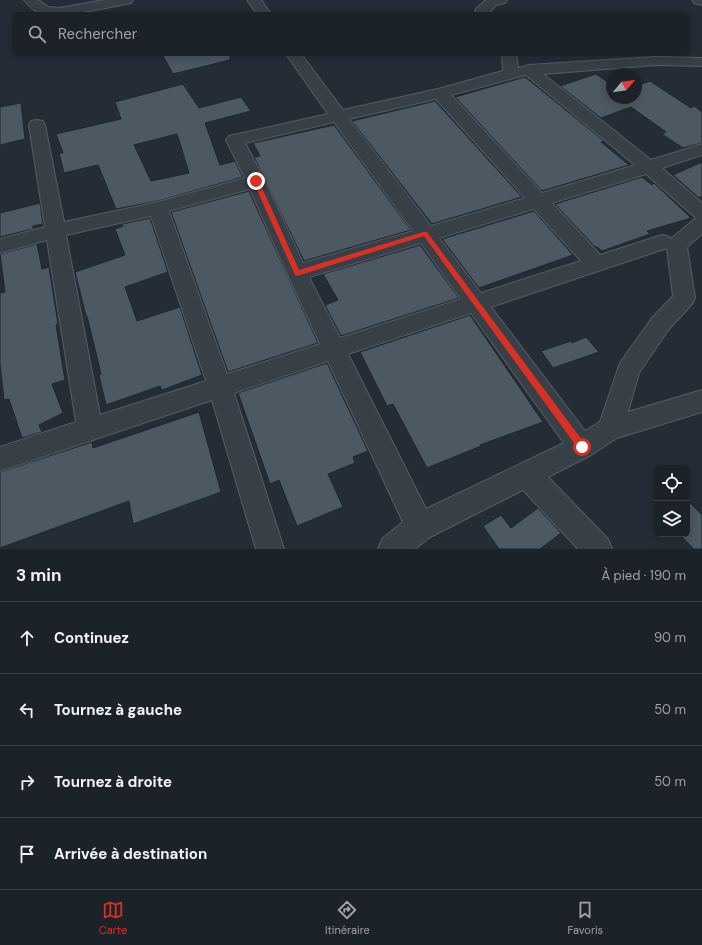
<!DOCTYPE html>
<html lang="fr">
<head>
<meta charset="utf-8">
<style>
	body { margin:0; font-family:"DM Sans",sans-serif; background:#242a30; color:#f1f3f6 }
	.controls { position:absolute; right:12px; bottom:12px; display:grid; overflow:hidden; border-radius:6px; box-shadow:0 2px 10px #0003 }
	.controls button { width:36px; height:36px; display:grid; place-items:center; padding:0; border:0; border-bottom:1px solid #393f45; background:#1b2228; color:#f1f3f6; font:20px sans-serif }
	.compass { position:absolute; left:606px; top:68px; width:36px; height:36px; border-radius:50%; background:#1b2228; box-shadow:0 2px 10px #0003; rotate:61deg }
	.stop { position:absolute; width:12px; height:12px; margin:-9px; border:3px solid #d93025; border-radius:50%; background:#fff }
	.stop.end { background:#d93025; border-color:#fff; box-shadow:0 1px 4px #0008 }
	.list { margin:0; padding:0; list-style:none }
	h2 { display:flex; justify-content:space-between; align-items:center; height:52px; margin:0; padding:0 16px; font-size:17px }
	h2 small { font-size:13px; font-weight:400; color:#a0a4a8 }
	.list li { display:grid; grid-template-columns:26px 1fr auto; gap:12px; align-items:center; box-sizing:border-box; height:72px; padding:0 16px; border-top:1px solid #393f45 }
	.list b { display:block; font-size:15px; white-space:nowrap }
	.list em { font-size:13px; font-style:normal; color:#a0a4a8 }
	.icon { flex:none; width:22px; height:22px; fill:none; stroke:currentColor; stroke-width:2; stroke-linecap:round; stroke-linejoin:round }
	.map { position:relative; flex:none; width:702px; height:549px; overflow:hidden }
	.search { position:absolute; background:#1b2228; box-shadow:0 2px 10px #0003; left:12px; right:12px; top:12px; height:44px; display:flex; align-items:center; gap:10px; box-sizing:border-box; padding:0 14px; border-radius:6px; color:#a0a4a8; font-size:15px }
	.sheet { height:340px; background:#1b2228 }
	nav { display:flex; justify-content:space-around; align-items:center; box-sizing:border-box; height:56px; border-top:1px solid #393f45; background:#1b2228; font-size:11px; color:#a0a4a8 }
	nav a { display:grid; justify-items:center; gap:2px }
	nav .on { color:#d93025 }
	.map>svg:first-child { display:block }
	.building { fill:#4c5862; stroke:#1e262e; fill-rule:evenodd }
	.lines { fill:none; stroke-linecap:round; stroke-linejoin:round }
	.street-casing { stroke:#555d65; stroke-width:2 }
	.street { fill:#373f47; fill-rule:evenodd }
	.route { fill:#d93025 }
</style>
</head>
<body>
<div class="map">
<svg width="702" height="549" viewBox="0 0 702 549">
	<rect width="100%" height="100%" fill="#242d36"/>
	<g class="building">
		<polygon points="162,54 230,54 230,60 173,74"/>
		<polygon points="596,74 612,85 612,98 636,98 636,86 650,81 691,108 694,106 702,112 702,143 683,148 662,134 666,132 631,107 601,118 560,86"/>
		<polygon points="525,77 604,141 601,142 629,165 542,191 455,97"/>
		<path d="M183,84L199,108L241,97L251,111L205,123L220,165L235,161L243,177L158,201L116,209L98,165L64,173L59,153H63L56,134L121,119L115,102ZM177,134L189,173L151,181L134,145Z"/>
		<polygon points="435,101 522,197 432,224 352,121"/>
		<polygon points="21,103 25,139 0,145 0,107"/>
		<polygon points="334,125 411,230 304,261 254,157 260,156 253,143"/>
		<polygon points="702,162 702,196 699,198 673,175"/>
		<polygon points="642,177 652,185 654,183 691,218 647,231 650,234 602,251 597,247 595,247 555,204"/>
		<polygon points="249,191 318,343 228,372 171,212"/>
		<polygon points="40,203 43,224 33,226 33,229 0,237 0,213"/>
		<polygon points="534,211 573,255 479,288 442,239"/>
		<polygon points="150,218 168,272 125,287 137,321 180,307 202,375 162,390 160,386 106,405 99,375 101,374 87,316 86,316 75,272 125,255 115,229 123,226 122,224"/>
		<polygon points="37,244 42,269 49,267 58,324 56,325 65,380 52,384 63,413 39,425 42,432 22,438 9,399 4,400 0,364 0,293 5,292 0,254"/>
		<polygon points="420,245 459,298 341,336 325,305 338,300 323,274"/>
		<polygon points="470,315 543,422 480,445 481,446 427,468 393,404 387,406 360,352"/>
		<polygon points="586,337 599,352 553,368 541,351 571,341 572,343"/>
		<polygon points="327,363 368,451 353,457 355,463 328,474 343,507 297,526 279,480 270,484 238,393"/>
		<polygon points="199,412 221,492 133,524 129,501 0,548 0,472 92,442 93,448"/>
		<polygon points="687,500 702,515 702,549 694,549 679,534 687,534"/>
		<polygon points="538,508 561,533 540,549 499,549 483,526 501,515 511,528"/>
	</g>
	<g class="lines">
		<g class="street-casing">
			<g id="street">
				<path d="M24,0H38L48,7L60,8L104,0H133L131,3L126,4C105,8 56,20 38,12C32,10 28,5 24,0Z"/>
				<polygon points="247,0 261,0 271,14 257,14"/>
				<polygon points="486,0 507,0 505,3 496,5 488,14 474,14 476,9"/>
				<polygon points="692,0 702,0 702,5 694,3"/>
				<path d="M286,54H301L343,110L438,89L503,71L502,54H516L518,68L529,65L655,57L702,58V66L655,65L543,74L651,160L702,144V155L662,168L702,203V234L687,247L695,298L692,304L668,330L639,373L628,412L702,390V412L617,438L591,455L548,477L608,539L612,549H578L523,490L430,537L415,549H378L382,539L403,522L328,361L234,393L284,549H256L212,400L0,471V447L76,422L47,240L0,253V239L45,227L29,125L31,121L37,120L43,121L45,125L64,222L158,202L245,178L226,140L229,136L328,114ZM526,75L635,165L542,193L451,95ZM436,99L525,198L431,226L349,119ZM334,122L413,231L303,263L265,181L245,143ZM646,174L696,218L671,239L669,237L662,235L600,255L552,203ZM250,189L287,273L320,344L227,374L169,211ZM534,209L581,261L481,293L439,238ZM151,216L206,381L100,415L66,235ZM421,243L461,299L340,338L309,277ZM667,248L673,296L652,318L620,363L600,422L585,431L491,307ZM471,313L564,443L426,509L348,354Z"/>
			</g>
		</g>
		<use href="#street" class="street"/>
	</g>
	<polygon class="route" points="254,180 259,181 299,270 423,232 427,232 585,444 585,450 579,450 424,236 297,276 295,275 253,181"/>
</svg>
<div class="controls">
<button><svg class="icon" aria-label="locate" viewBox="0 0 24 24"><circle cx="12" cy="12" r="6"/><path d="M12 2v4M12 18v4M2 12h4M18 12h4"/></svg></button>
<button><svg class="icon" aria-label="layers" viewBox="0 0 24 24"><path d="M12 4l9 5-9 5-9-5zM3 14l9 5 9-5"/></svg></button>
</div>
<svg class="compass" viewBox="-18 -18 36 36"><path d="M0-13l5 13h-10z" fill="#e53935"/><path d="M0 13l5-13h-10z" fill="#a0a4a8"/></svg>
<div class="stop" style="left:582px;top:447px"></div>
<div class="stop end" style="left:256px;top:181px"></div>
<div class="search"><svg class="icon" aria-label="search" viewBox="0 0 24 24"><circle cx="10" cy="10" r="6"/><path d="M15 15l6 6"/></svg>Rechercher</div>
</div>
<section class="sheet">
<h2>3 min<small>À pied · 190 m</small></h2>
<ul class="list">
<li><svg class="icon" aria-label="ahead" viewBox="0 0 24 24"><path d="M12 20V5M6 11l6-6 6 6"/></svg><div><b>Continuez</b></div><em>90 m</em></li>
<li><svg class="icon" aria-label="left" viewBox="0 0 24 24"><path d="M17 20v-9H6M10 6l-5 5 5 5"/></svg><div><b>Tournez à gauche</b></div><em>50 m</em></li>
<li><svg class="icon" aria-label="right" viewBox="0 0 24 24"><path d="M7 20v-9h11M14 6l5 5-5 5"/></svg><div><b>Tournez à droite</b></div><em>50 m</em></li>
<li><svg class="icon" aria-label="arrive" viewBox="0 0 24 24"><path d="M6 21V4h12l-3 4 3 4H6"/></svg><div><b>Arrivée à destination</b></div></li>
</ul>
</section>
<nav>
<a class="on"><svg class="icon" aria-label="map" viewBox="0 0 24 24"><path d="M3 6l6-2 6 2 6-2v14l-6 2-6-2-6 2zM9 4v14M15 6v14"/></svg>Carte</a>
<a><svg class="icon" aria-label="directions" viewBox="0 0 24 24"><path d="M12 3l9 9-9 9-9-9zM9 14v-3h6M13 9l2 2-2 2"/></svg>Itinéraire</a>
<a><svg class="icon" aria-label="saved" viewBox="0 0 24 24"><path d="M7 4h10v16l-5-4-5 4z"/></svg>Favoris</a>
</nav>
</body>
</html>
